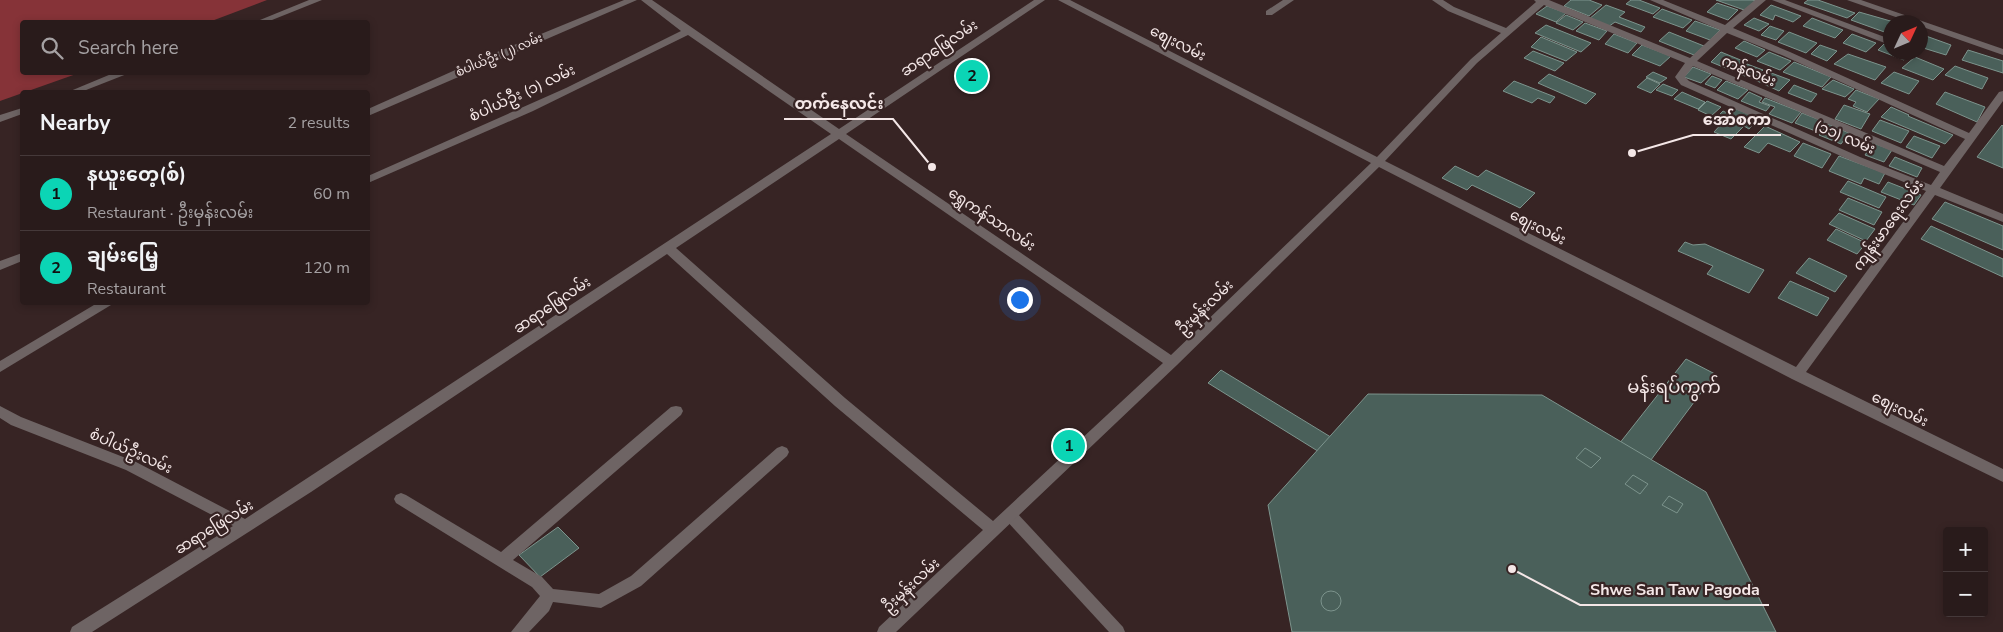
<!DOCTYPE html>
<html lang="en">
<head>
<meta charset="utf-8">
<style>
	body { margin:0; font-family:"Nunito Sans","Noto Sans Myanmar",sans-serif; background:#312424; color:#f1f3f6 }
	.controls { position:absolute; right:15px; bottom:15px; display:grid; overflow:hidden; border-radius:5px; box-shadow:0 2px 8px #0003 }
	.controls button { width:45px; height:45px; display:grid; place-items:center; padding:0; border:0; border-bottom:1px solid #45393a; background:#291b1b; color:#f1f3f6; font:25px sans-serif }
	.compass { position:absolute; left:1883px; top:15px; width:45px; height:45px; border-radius:50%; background:#291b1b; box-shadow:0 2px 8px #0003; rotate:46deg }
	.you { position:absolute; left:1019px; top:299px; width:18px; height:18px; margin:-12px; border:4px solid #fff; border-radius:50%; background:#1a73e8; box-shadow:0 0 0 8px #1a73e833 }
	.badge { display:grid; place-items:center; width:32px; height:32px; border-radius:50%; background:#0bd5b5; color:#111; font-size:16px; font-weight:700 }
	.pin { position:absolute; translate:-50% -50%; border:2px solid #fff; box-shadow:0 1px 5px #0006 }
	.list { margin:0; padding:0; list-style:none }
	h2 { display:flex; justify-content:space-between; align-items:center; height:65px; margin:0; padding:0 20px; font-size:21px }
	h2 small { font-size:16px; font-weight:400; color:#a5a1a3 }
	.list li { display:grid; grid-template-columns:32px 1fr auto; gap:15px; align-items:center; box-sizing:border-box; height:75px; padding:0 20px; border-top:1px solid #45393a }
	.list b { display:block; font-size:19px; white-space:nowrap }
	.list p { margin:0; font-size:16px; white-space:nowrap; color:#a5a1a3 }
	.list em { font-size:16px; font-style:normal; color:#a5a1a3 }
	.icon { flex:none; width:28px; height:28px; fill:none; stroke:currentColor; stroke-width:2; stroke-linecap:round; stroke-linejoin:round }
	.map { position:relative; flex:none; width:2003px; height:632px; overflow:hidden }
	.search { position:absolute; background:#291b1b; box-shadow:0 2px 8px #0003; left:20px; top:20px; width:350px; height:55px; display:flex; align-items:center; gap:12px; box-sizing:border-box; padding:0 18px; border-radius:5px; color:#a5a1a3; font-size:19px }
	.panel { position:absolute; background:#291b1b; box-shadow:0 2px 8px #0003; left:20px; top:90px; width:350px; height:215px; border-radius:5px }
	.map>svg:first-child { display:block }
	.water { fill:#863338 }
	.building { fill:#4a605a; stroke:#7d948d }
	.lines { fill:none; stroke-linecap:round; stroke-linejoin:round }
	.service { fill:#6e6464; fill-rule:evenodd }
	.minor { fill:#6e6464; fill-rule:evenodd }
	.tertiary { fill:#6e6464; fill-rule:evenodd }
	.labels { text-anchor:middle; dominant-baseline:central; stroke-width:4.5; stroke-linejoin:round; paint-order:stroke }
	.far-street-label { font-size:12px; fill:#f4e7e7; stroke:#372424 }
	.street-label { font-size:15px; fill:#f4e7e7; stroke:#372424 }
	.quarter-label { font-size:18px; fill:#f4e7e7; stroke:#372424 }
	.leader { fill:none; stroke:#f4e7e7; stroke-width:2 }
	.callout-dot { fill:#f4e7e7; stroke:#372424; stroke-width:2 }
	.callout-label { font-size:16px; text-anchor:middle; font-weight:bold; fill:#f4e7e7; stroke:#372424; stroke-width:4.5; stroke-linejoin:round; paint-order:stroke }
</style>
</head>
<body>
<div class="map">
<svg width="2003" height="632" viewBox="0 0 2003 632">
	<rect width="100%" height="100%" fill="#372424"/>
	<polygon class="water" points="0,0 267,0 209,22 22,22 22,72 79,73 0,101"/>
	<g class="building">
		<polygon points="1571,0 1589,0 1602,5 1589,16 1564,6"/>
		<polygon points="1631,0 1639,0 1660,8 1653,14 1626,4"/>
		<polygon points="1716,0 1752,0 1757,1 1747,11"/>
		<polygon points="1808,0 1818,0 1855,13 1847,18 1804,3"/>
		<polygon points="1717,3 1738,10 1728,20 1707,12"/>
		<polygon points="1606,5 1625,12 1619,17 1645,27 1641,32 1615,22 1608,27 1589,19"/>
		<polygon points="1771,5 1801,16 1793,22 1775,15 1773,20 1760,15"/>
		<polygon points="1547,6 1566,13 1556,22 1536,14"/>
		<polygon points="1662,9 1692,20 1683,28 1653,17"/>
		<polygon points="1859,12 1894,22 1890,22 1890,34 1851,20"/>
		<polygon points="1566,15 1583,22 1573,30 1556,23"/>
		<polygon points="1754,18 1769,24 1759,31 1744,25"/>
		<polygon points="1812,18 1843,30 1835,38 1803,26"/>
		<polygon points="1695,21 1720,30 1710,40 1686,31"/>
		<polygon points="1585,23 1607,31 1599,40 1576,31"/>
		<polygon points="1546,25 1591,43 1581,52 1535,33"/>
		<polygon points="1770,26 1784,31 1776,40 1761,35"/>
		<polygon points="1669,32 1704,46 1694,55 1659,41"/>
		<polygon points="1789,32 1817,43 1806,53 1778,42"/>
		<polygon points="1614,34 1637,43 1628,53 1605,44"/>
		<polygon points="1852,34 1876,43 1866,52 1843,43"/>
		<polygon points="1926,36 1951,45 1946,55 1920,47 1920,42"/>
		<polygon points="1541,37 1577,52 1566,61 1531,47"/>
		<polygon points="1744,41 1765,50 1757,57 1735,48"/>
		<polygon points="1884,44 1890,46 1890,52 1910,54 1904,60 1878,50"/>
		<polygon points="1642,45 1671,56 1660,66 1632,55"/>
		<polygon points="1820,45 1837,51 1827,61 1811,54"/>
		<polygon points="1968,50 2003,61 2003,73 1962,60"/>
		<polygon points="1533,51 1564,63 1555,71 1524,58"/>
		<polygon points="1721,52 1743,61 1733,71 1711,62"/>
		<polygon points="1769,52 1791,61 1780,70 1757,61"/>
		<polygon points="1848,54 1886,67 1875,80 1834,64"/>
		<polygon points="1915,57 1944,69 1933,80 1902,68"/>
		<polygon points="1794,62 1831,77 1822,87 1783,72"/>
		<polygon points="1747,64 1763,70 1753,79 1737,73"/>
		<polygon points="1955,66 1988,78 1982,89 1945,75"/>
		<polygon points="1693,67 1711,74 1701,83 1684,77"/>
		<polygon points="1766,71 1790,80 1779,91 1755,80"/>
		<polygon points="1653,72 1667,78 1660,83 1646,77"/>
		<polygon points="1894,72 1919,81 1909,94 1881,83"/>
		<polygon points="1549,74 1596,94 1586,104 1538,83"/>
		<polygon points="1712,76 1722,80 1715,88 1705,84"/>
		<polygon points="1647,78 1660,84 1651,93 1637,87"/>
		<polygon points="1833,80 1854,89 1845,97 1822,89"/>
		<polygon points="1514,81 1555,97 1550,103 1538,98 1532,103 1503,91"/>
		<polygon points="1726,81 1748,90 1738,99 1717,90"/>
		<polygon points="1663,84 1678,90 1672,96 1656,90"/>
		<polygon points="1794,85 1817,94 1811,102 1788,93"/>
		<polygon points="1856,90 1879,99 1867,112 1853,106 1856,102 1848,99"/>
		<polygon points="1682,92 1705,102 1698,109 1674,99"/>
		<polygon points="1749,92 1762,98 1759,102 1770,106 1766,111 1741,101"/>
		<polygon points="1945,92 1985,107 1977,122 1936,104"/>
		<polygon points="1765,98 1801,112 1792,123 1769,114 1775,107 1762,102"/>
		<polygon points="1707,101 1721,107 1711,116 1698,110"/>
		<polygon points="1844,105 1870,114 1861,129 1835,119"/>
		<polygon points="1891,107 1909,115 1908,116 1953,135 1945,144 1881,117"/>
		<polygon points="1734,108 1751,115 1749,117 1757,120 1749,129 1744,126 1731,139 1714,132 1724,121 1716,118 1723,111 1729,114"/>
		<polygon points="1802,113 1825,122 1818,132 1795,123"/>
		<polygon points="1880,120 1909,131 1901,143 1872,131"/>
		<polygon points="1828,124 1849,133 1841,144 1819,135"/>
		<polygon points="2002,125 2003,126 2003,168 1977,157"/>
		<polygon points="1765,126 1800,142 1790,152 1768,143 1759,153 1744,147"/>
		<polygon points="1914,136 1940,146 1932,158 1906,147"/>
		<polygon points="1803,143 1831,154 1822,168 1794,156"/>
		<polygon points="1873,143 1892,150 1884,162 1865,155"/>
		<polygon points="1839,156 1885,173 1879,184 1864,178 1861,184 1829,171"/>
		<polygon points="1895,157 1922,168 1917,177 1889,166"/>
		<polygon points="1455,166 1478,177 1486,170 1535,193 1520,208 1472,185 1467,190 1442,178"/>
		<polygon points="1848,181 1886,197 1879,208 1840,192"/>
		<polygon points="1888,182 1921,195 1914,205 1881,192"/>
		<polygon points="1848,198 1882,212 1874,225 1839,210"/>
		<polygon points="1945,202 2003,226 2003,250 1932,219"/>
		<polygon points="1839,213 1875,229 1866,241 1829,224"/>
		<polygon points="1931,226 2003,259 2003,277 1921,239"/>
		<polygon points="1836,229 1866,243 1857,254 1827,240"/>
		<polygon points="1685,242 1693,245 1705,244 1764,270 1749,293 1707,274 1713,266 1678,251"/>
		<polygon points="1809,258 1847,276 1835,292 1796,273"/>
		<polygon points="1790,281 1829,298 1817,316 1778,298"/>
		<polygon points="1686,359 1715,374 1639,476 1608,458"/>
		<polygon points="1221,370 1370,461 1358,476 1208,383"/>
		<polygon points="1368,394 1542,395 1706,492 1776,632 1292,632 1268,505"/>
		<polygon points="1585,448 1601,458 1591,468 1576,458"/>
		<polygon points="1633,475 1648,484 1640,494 1625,484"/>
		<polygon points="1669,496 1683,504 1677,513 1662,505"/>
		<polygon points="558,527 579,548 540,577 519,555"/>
		<circle cx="1331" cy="601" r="10"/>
	</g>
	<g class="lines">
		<polygon class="service" points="1010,509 1015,511 1123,627 1125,632 1109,632 1005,519 1003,515 1005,511"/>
		<g class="minor">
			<polygon points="309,0 322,0 267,22 255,22"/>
			<polygon points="624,0 637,0 368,116 368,109 480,59"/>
			<path d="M641,0H652L839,129L1034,0H1045L846,134L1171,355L1371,163L1058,0H1070L1377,157L1471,59L1501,33L1448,11L1432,0H1443L1454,7L1506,28L1536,2L1534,0H1549L1690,58L1720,30L1650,0H1663L1725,25L1755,0H1766L1733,28L1790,52L1969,133L1999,92L2003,91V101L1940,188L2003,214V222L1935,195L1806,372L2003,469V482L1792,379L1379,167L1177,365L896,632H877L879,627L983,530L835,406L667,254L311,492L92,632H70L72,627L233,526L126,470L11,425L0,418V406L21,417L136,462L245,519L831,134L688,35L533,111L368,183V176L566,88L681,31ZM1544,5L1685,63L1675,77L1681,85L1852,161L1926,191L1796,367L1385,161L1477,63ZM1727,33L1784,56L1965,139L1944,166L1697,61ZM1693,66L1940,172L1931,185L1860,157L1689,81L1685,77ZM839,139L1163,363L993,521L845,398L676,248Z"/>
			<polygon points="1283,0 1294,0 1272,15 1266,15 1266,11"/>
			<polygon points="1772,0 1785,0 1890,39 1890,45"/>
			<polygon points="116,72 132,72 81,92 68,92"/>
			<polygon points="22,108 22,114 0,122 0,115"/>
			<polygon points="22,253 22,261 0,270 0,261"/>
			<polygon points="99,302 116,302 0,372 0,361"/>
			<polygon points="676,406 681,407 683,411 681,415 513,560 542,577 553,589 599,594 631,576 777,448 782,446 787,448 789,452 787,456 641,586 601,608 553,602 549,611 529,632 511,632 540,596 532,587 396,503 394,499 396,495 401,493 406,495 501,552 671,407"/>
		</g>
		<polygon class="tertiary" points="1847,0 1861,0 2003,49 2003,55 1920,26 1920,22 1910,22"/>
	</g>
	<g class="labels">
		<g class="far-street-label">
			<text transform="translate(499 55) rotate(-23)">စံပါယ်ဦး (၂) လမ်း</text>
		</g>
		<g class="street-label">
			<text transform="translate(1178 43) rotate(27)">စျေးလမ်း</text>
			<text transform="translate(939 48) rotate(-34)">ဆရာဖြေလမ်း</text>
			<text transform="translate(1749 71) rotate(23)">ကန်လမ်း</text>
			<text transform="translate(522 93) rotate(-25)">စံပါယ်ဦး (၁) လမ်း</text>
			<text transform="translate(1845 137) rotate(23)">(၁၁) လမ်း</text>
			<text transform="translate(992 219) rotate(34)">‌ရွှေကန်သာလမ်း</text>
			<text transform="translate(1888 225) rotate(-54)">ကျန်းမာရေးလမ်း</text>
			<text transform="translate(1538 227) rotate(27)">စျေးလမ်း</text>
			<text transform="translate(552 305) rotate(-34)">ဆရာဖြေလမ်း</text>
			<text transform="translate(1205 307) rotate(-44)">ဦးမှန်းလမ်း</text>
			<text transform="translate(1900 409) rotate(26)">စျေးလမ်း</text>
			<text transform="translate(131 451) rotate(24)">စံပါယ်ဦးလမ်း</text>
			<text transform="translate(214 527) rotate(-32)">ဆရာဖြေလမ်း</text>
			<text transform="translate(911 585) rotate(-43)">ဦးမှန်းလမ်း</text>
		</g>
		<g class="quarter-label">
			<text x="1674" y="387">မန်းရပ်ကွက်</text>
		</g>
	</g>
	<path class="leader" d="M932 167L893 119H784M1632 153L1693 135H1781M1512 569L1580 605H1769"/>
	<g class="callout-dot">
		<circle cx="932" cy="167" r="5"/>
		<circle cx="1632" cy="153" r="5"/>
		<circle cx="1512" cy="569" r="5"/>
	</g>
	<g class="callout-label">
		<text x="839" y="109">တက်နေလင်း</text>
		<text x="1737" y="125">အော်စကာ</text>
		<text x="1675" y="595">Shwe San Taw Pagoda</text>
	</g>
</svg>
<div class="controls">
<button>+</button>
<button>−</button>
</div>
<svg class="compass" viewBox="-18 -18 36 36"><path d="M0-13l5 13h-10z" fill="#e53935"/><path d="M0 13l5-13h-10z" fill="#a5a1a3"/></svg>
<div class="you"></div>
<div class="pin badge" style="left:1069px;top:446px">1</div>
<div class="pin badge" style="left:972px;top:76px">2</div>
<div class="search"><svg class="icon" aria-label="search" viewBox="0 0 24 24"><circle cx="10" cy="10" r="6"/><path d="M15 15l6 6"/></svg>Search here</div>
<section class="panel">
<h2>Nearby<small>2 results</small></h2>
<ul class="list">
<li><span class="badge">1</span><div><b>နယူးတေ့(စ်)</b><p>Restaurant · ဦးမှန်းလမ်း</p></div><em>60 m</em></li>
<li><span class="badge">2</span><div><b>ချမ်းမြေ့</b><p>Restaurant</p></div><em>120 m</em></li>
</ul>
</section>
</div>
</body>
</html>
